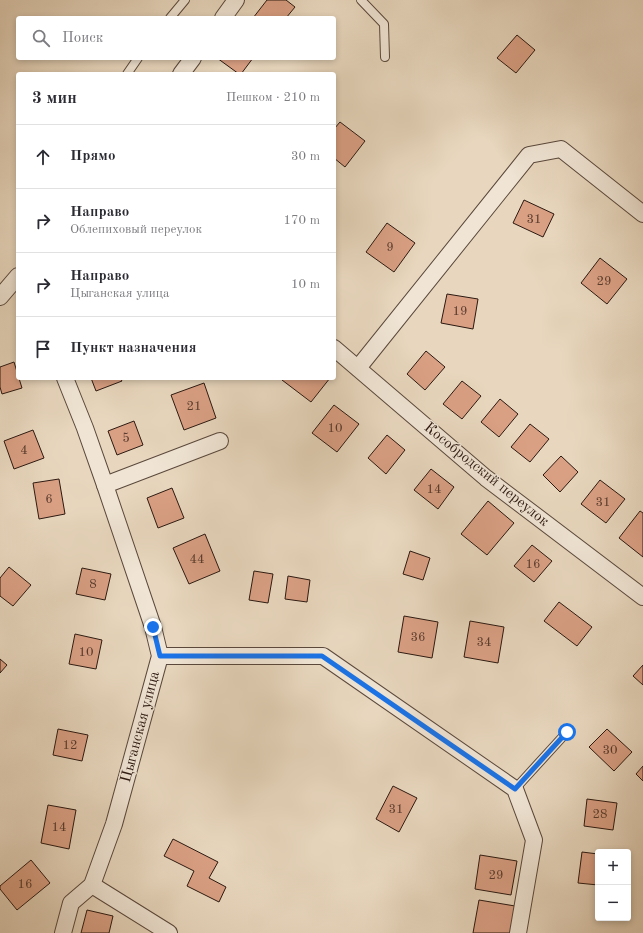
<!DOCTYPE html>
<html lang="ru">
<head>
<meta charset="utf-8">
<style>
	body { margin:0; font-family:"Old Standard TT",serif; background:#f2f2f3; color:#2b2b33 }
	.controls { position:absolute; right:12px; bottom:12px; display:grid; overflow:hidden; border-radius:4px; box-shadow:0 2px 6px #0003 }
	.controls button { width:36px; height:36px; display:grid; place-items:center; padding:0; border:0; border-bottom:1px solid #e1e1e2; background:#fff; color:#2b2b33; font:20px sans-serif }
	.stop { position:absolute; width:12px; height:12px; margin:-9px; border:3px solid #1a73e8; border-radius:50%; background:#fff }
	.stop.end { background:#1a73e8; border-color:#fff; box-shadow:0 1px 4px #0008 }
	.list { margin:0; padding:0; list-style:none }
	h2 { display:flex; justify-content:space-between; align-items:center; height:52px; margin:0; padding:0 16px; font-size:17px }
	h2 small { font-size:13px; font-weight:400; color:#7c7c81 }
	.list li { display:grid; grid-template-columns:26px 1fr auto; gap:12px; align-items:center; box-sizing:border-box; height:64px; padding:0 16px; border-top:1px solid #e1e1e2 }
	.list b { display:block; font-size:15px; white-space:nowrap }
	.list p { margin:0; font-size:13px; white-space:nowrap; color:#7c7c81 }
	.list em { font-size:13px; font-style:normal; color:#7c7c81 }
	.icon { flex:none; width:22px; height:22px; fill:none; stroke:currentColor; stroke-width:2; stroke-linecap:round; stroke-linejoin:round }
	.map { position:relative; flex:none; width:643px; height:933px; overflow:hidden }
	.search { position:absolute; background:#fff; box-shadow:0 2px 6px #0003; left:16px; top:16px; width:320px; height:44px; display:flex; align-items:center; gap:10px; box-sizing:border-box; padding:0 14px; border-radius:4px; color:#7c7c81; font-size:15px }
	.panel { position:absolute; background:#fff; box-shadow:0 2px 6px #0003; left:16px; top:72px; width:320px; height:308px; border-radius:4px }
	.map>svg:first-child { display:block }
	.building { fill:#daa084; stroke:#2b1810 }
	.lines { fill:none; stroke-linecap:round; stroke-linejoin:round }
	.lane-casing { stroke:#5a483c; stroke-width:10 }
	.street-casing { stroke:#5a483c; stroke-width:18 }
	.lane { stroke:#f0e5d5; stroke-width:8 }
	.street { stroke:#f0e5d5; stroke-width:16 }
	.route { stroke:#1a73e8; stroke-width:5 }
	.labels { text-anchor:middle; dominant-baseline:central; stroke-width:3; stroke-linejoin:round; paint-order:stroke }
	.number-label { font-size:13px; fill:#573a2d }
	.street-label { font-size:15px; fill:#2b1810; stroke:#f0e5d5 }
</style>
</head>
<body>
<div class="map">
<svg width="643" height="933" viewBox="0 0 643 933">
	<rect width="100%" height="100%" fill="#e8d7be"/>
	<filter id="stains"><feTurbulence type="fractalNoise" baseFrequency=".005" numOctaves="4"/><feColorMatrix values="0 0 0 0 .2 0 0 0 0 .09 0 0 0 0 .02 0 0 0 .5 -.17"/></filter>
	<radialGradient id="worn" r=".72"><stop offset=".6" stop-color="#630" stop-opacity="0"/><stop offset="1" stop-color="#630" stop-opacity=".3"/></radialGradient>
	<g class="building">
		<polygon points="267,0 286,0 295,7 286,18 253,18"/>
		<polygon points="517,35 535,50 516,73 497,58"/>
		<polygon points="217,58 253,58 241,74 239,74"/>
		<polygon points="340,122 365,141 345,167 334,158 334,129"/>
		<polygon points="524,200 554,214 543,237 513,223"/>
		<polygon points="387,223 415,243 394,272 366,252"/>
		<polygon points="600,258 627,279 607,304 581,283"/>
		<polygon points="447,294 478,299 473,329 441,323"/>
		<polygon points="426,351 445,367 425,390 407,374"/>
		<polygon points="14,362 22,388 2,394 0,387 0,367"/>
		<polygon points="91,378 120,378 122,381 96,391"/>
		<polygon points="283,378 330,378 311,402 282,380"/>
		<polygon points="462,381 481,396 462,419 443,404"/>
		<polygon points="204,383 216,418 184,430 171,395"/>
		<polygon points="500,399 518,414 499,437 481,422"/>
		<polygon points="334,405 359,424 337,452 312,433"/>
		<polygon points="134,421 143,445 117,455 108,431"/>
		<polygon points="530,424 549,439 530,462 511,447"/>
		<polygon points="33,430 44,458 14,469 4,441"/>
		<polygon points="387,435 405,450 386,474 368,458"/>
		<polygon points="561,456 578,472 560,492 543,475"/>
		<polygon points="431,469 454,487 438,509 414,490"/>
		<polygon points="59,479 65,514 39,519 33,483"/>
		<polygon points="600,480 625,499 606,523 581,504"/>
		<polygon points="172,488 184,518 158,528 147,498"/>
		<polygon points="488,501 514,523 487,555 461,534"/>
		<polygon points="640,511 643,513 643,557 619,538"/>
		<polygon points="205,534 220,571 189,584 173,548"/>
		<polygon points="532,545 552,561 534,582 514,566"/>
		<polygon points="410,551 430,558 423,580 403,574"/>
		<polygon points="9,567 31,585 13,606 0,596 0,578"/>
		<polygon points="82,568 111,574 105,600 76,594"/>
		<polygon points="254,571 273,574 268,603 249,600"/>
		<polygon points="288,576 310,580 307,602 285,599"/>
		<polygon points="559,602 592,627 577,646 544,621"/>
		<polygon points="404,616 438,622 432,658 398,652"/>
		<polygon points="470,621 504,627 498,663 464,657"/>
		<polygon points="75,634 102,640 96,669 69,664"/>
		<polygon points="0,659 7,665 0,673"/>
		<polygon points="643,665 643,685 633,676"/>
		<polygon points="58,729 88,735 82,761 53,755"/>
		<polygon points="607,729 632,752 614,771 589,747"/>
		<polygon points="643,766 643,781 636,774"/>
		<polygon points="393,786 417,798 399,832 376,819"/>
		<polygon points="587,799 617,803 613,830 584,826"/>
		<polygon points="48,805 76,810 69,849 41,843"/>
		<polygon points="173,839 218,862 209,878 226,887 219,902 187,886 194,871 164,856"/>
		<polygon points="582,852 598,854 598,885 578,883"/>
		<polygon points="480,855 517,861 511,895 475,889"/>
		<polygon points="31,860 50,883 17,910 0,889 0,886"/>
		<polygon points="479,900 515,906 510,933 473,933"/>
		<polygon points="87,910 113,916 109,933 81,933"/>
	</g>
	<g class="lines">
		<g class="lane-casing">
			<g id="lane">
				<polyline points="361,0 384,24 385,57"/>
				<polyline points="170,18 185,0"/>
				<polyline points="127,74 138,58"/>
				<polyline points="515,789 567,732"/>
			</g>
		</g>
		<g class="street-casing">
			<g id="street">
				<polyline points="223,18 236,0"/>
				<polyline points="181,74 193,58"/>
				<polyline points="0,297 18,276"/>
				<polyline points="334,348 486,478 643,597"/>
				<polyline points="358,368 529,155 561,149 643,214"/>
				<polyline points="105,485 220,441"/>
				<polyline points="160,656 323,656 515,789 534,840 518,933"/>
				<polyline points="92,885 169,933"/>
				<polyline points="63,933 71,903 92,885 114,824 160,656 153,627 105,485 85,428 65,378"/>
			</g>
		</g>
		<use href="#lane" class="lane"/>
		<use href="#street" class="street"/>
	</g>
	<g class="lines">
		<polyline class="route" points="153,627 160,656 322,656 515,789 567,732"/>
	</g>
	<g class="labels">
		<g class="number-label">
			<text x="534" y="219">31</text>
			<text x="390" y="247">9</text>
			<text x="604" y="281">29</text>
			<text x="460" y="311">19</text>
			<text x="194" y="406">21</text>
			<text x="335" y="428">10</text>
			<text x="126" y="438">5</text>
			<text x="24" y="450">4</text>
			<text x="434" y="489">14</text>
			<text x="49" y="499">6</text>
			<text x="603" y="502">31</text>
			<text x="197" y="559">44</text>
			<text x="533" y="564">16</text>
			<text x="93" y="584">8</text>
			<text x="418" y="637">36</text>
			<text x="484" y="642">34</text>
			<text x="86" y="652">10</text>
			<text x="70" y="745">12</text>
			<text x="610" y="750">30</text>
			<text x="396" y="809">31</text>
			<text x="600" y="814">28</text>
			<text x="59" y="827">14</text>
			<text x="496" y="875">29</text>
			<text x="25" y="884">16</text>
		</g>
		<g class="street-label">
			<text transform="translate(486 475) rotate(39)">Кособродский переулок</text>
			<text transform="translate(141 727) rotate(-75)">Цыганская улица</text>
		</g>
	</g>
	<rect width="100%" height="100%" filter="url(#stains)"/>
	<rect width="100%" height="100%" fill="url(#worn)"/>
</svg>
<div class="controls">
<button>+</button>
<button>−</button>
</div>
<div class="stop" style="left:567px;top:732px"></div>
<div class="stop end" style="left:153px;top:627px"></div>
<div class="search"><svg class="icon" aria-label="search" viewBox="0 0 24 24"><circle cx="10" cy="10" r="6"/><path d="M15 15l6 6"/></svg>Поиск</div>
<section class="panel">
<h2>3 мин<small>Пешком · 210 m</small></h2>
<ul class="list">
<li><svg class="icon" aria-label="ahead" viewBox="0 0 24 24"><path d="M12 20V5M6 11l6-6 6 6"/></svg><div><b>Прямо</b></div><em>30 m</em></li>
<li><svg class="icon" aria-label="right" viewBox="0 0 24 24"><path d="M7 20v-9h11M14 6l5 5-5 5"/></svg><div><b>Направо</b><p>Облепиховый переулок</p></div><em>170 m</em></li>
<li><svg class="icon" aria-label="right" viewBox="0 0 24 24"><path d="M7 20v-9h11M14 6l5 5-5 5"/></svg><div><b>Направо</b><p>Цыганская улица</p></div><em>10 m</em></li>
<li><svg class="icon" aria-label="arrive" viewBox="0 0 24 24"><path d="M6 21V4h12l-3 4 3 4H6"/></svg><div><b>Пункт назначения</b></div></li>
</ul>
</section>
</div>
</body>
</html>
